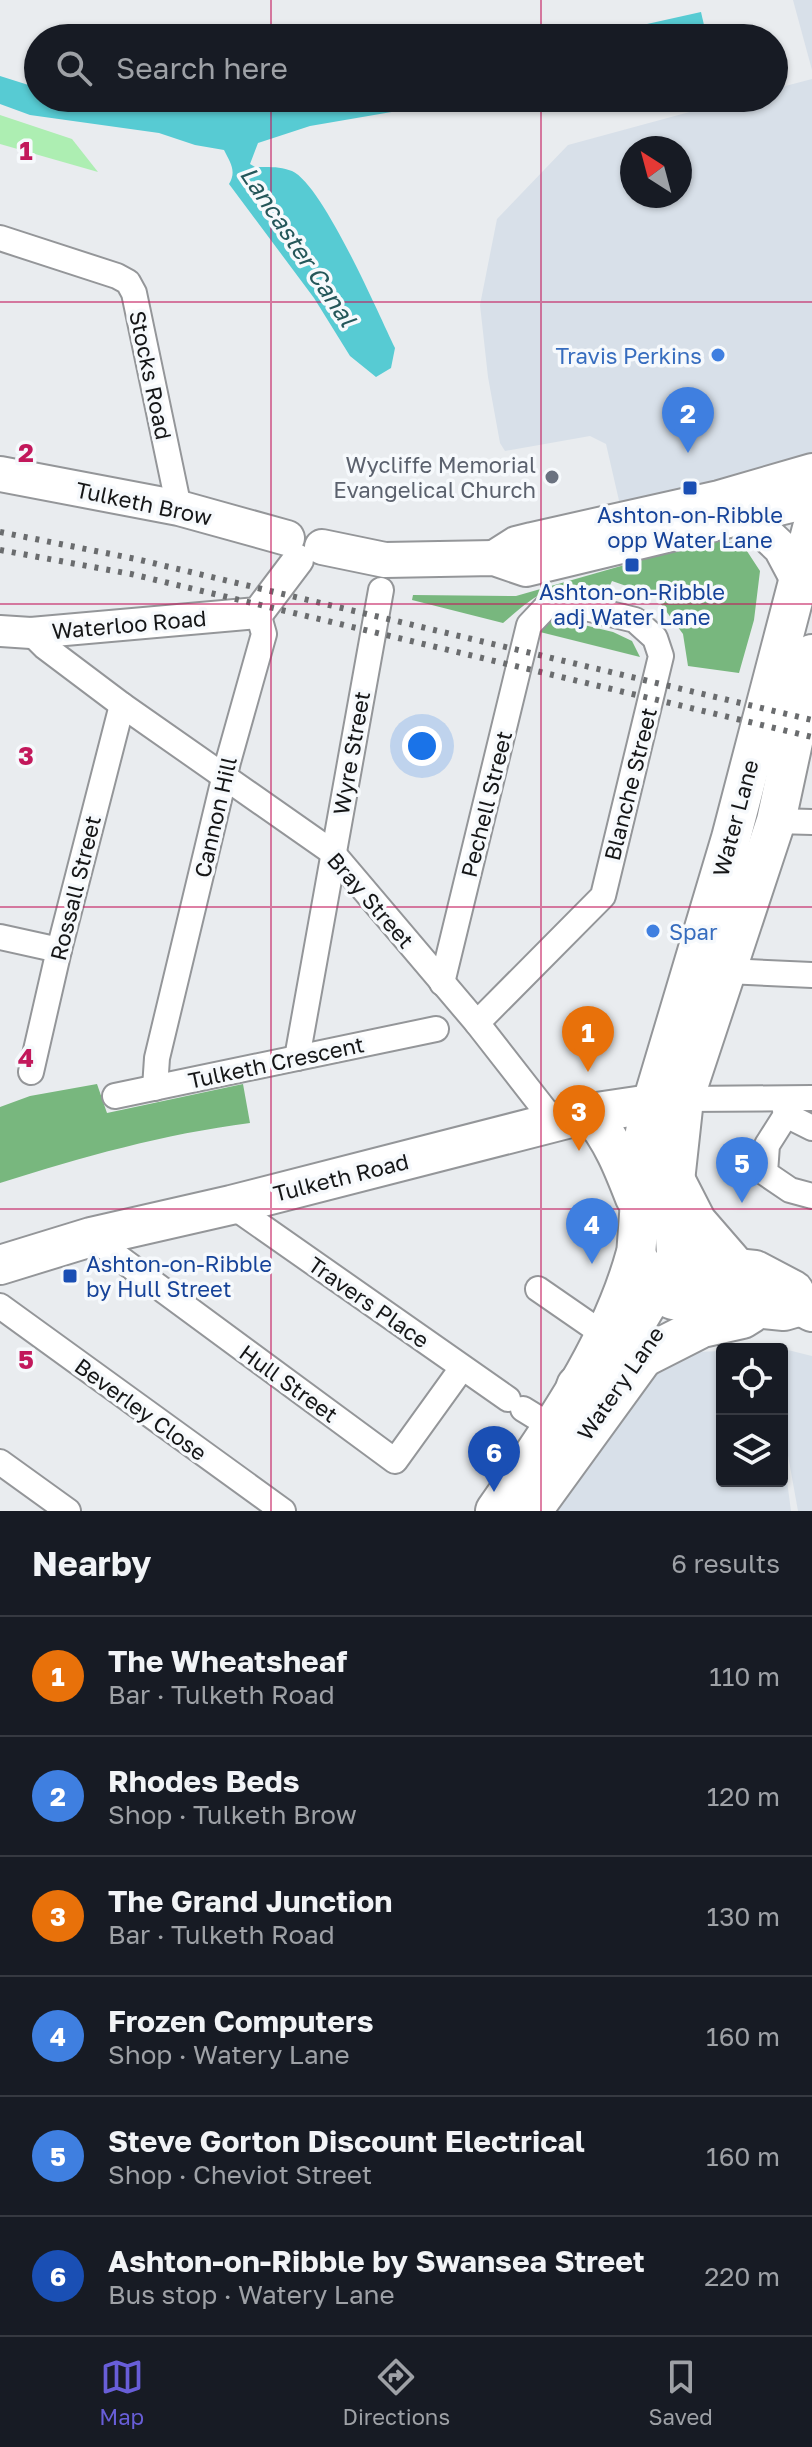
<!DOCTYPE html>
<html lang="en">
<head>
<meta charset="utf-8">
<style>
	body { margin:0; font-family:"Golos Text",sans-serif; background:#242831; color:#f1f3f6 }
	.controls { position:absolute; right:24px; bottom:24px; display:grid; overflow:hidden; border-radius:8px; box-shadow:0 2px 6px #0004 }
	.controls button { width:72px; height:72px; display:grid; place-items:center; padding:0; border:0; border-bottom:2px solid #363941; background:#171b24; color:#f1f3f6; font:40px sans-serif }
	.compass { position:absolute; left:620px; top:136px; width:72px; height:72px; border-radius:50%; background:#171b24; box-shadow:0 2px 6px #0004; rotate:324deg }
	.you { position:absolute; left:422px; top:746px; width:28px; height:28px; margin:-20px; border:6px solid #fff; border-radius:50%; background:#1a73e8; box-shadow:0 0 0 12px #1a73e833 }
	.badge { display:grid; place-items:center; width:52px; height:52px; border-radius:50%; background:#685ed8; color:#fff; font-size:26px; font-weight:700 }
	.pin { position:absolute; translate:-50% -66px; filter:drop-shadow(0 2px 4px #0008) }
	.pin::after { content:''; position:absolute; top:42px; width:28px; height:24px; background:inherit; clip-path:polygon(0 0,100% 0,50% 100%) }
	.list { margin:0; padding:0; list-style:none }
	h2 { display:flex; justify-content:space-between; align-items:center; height:104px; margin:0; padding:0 32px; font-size:34px }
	h2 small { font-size:26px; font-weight:400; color:#9ea1a6 }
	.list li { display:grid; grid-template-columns:52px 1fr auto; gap:24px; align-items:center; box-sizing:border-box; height:120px; padding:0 32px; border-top:2px solid #363941 }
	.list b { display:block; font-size:30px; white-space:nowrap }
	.list p { margin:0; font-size:26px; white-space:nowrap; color:#9ea1a6 }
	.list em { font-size:26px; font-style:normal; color:#9ea1a6 }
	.icon { flex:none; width:44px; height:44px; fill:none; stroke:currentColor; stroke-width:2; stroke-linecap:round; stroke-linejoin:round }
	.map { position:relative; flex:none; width:812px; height:1511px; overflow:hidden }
	.search { position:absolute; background:#171b24; box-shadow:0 2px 6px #0004; left:24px; right:24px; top:24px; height:88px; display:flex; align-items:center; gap:20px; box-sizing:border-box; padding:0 28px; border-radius:44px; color:#9ea1a6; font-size:30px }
	.sheet { height:824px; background:#171b24 }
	nav { display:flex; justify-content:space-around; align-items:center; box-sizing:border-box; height:112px; border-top:2px solid #363941; background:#171b24; font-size:22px; color:#9ea1a6 }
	nav a { display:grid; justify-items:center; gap:4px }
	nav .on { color:#685ed8 }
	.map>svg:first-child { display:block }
	.built { fill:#d8e0e9; fill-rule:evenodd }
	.green { fill:#adeeb2 }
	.forest { fill:#78b77e }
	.water { fill:#57cbd3 }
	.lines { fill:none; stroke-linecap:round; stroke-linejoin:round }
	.minor-casing { stroke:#949699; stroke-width:28 }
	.tertiary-casing { stroke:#949699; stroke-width:34 }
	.secondary-casing { stroke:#949699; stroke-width:38 }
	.primary-casing { stroke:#949699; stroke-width:42 }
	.trunk-casing { stroke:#949699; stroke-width:44 }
	.minor { stroke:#fff; stroke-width:24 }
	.tertiary { stroke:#fff; stroke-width:30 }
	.secondary { stroke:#fff; stroke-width:34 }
	.primary { stroke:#fff; stroke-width:38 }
	.trunk { stroke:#fff; stroke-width:40 }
	.rail { stroke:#6a6c6e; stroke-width:6; stroke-dasharray:4 8; stroke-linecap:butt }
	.grid { fill:none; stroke:#c2185b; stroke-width:2; stroke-opacity:0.55 }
	.shop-dot { fill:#3f7fe0; stroke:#f6f9fc; stroke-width:3 }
	.worship-dot { fill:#6b7280; stroke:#f6f9fc; stroke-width:3 }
	.transit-dot { fill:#1a4fb4; stroke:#f6f9fc; stroke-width:3 }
	.labels { text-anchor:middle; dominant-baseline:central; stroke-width:7; stroke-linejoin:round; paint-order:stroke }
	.shop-label { font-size:22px; fill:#366cbe; stroke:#f6f9fc; text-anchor:end }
	.street-label { font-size:22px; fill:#151617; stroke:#f6f9fc }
	.worship-label { font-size:22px; fill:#5b616d; stroke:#f6f9fc; text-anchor:end }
	.transit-label { font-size:22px; fill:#164399; stroke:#f6f9fc }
	.water-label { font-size:24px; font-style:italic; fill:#25575a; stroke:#f6f9fc }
	.grid-label { font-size:26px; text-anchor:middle; font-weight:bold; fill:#c2185b; stroke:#f6f9fc; stroke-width:7; stroke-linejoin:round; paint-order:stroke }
</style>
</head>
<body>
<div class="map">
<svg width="812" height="1511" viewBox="0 0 812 1511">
	<rect width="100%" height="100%" fill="#e9ecef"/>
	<g class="built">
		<polygon points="793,0 812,0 812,70"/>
		<path d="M812,79V456L623,518L606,444L590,436L505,451L500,443L488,377L480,305L497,219L568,145L741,98H774V89ZM632,148H680V196H632Z"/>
		<polygon points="768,1345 812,1356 812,1511 798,1511 782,1422 782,1349 736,1349"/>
		<polygon points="722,1351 722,1481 782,1481 782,1443 791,1511 553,1511 667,1353"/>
	</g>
	<polygon class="green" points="0,115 72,139 98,172 0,144"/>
	<g class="forest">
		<path d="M703,537L743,545L760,571L754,620L739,673L688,666L683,634L655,596L612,581L605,596C549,583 545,587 503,623L412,600L413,595L516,596L628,564Z"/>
		<polygon points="555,618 613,632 632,641 640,657 532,630"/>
		<path d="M97,1084L107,1113L243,1084L250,1123C164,1134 82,1157 0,1183V1107L30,1096Z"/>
	</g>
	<g class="water">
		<polygon points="701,12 707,38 584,38"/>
		<path d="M0,76L38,88V98H473L310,126L258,143L250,164L255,167C267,167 280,166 292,171C323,185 378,313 395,348L391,368L376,377L350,356L314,298L229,184C237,171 230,162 224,150L195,145L159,133L30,115L0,104Z"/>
	</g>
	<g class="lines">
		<g class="minor-casing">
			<g id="minor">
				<polyline points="0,238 117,276 128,282 134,293 179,508"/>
				<polyline points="31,633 45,647 122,705 332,852 477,1023 555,1123"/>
				<polyline points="776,821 812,822"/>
				<polyline points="0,937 59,950"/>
				<polyline points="727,971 812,975"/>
				<polyline points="442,983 529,625 546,607 565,603 635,620 655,638 661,656 603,896 477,1023"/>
				<polyline points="297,1058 381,590"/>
				<polyline points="31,1072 59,950 122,705"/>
				<polyline points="155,1088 157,1058 228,762 264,634 258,613"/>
				<polyline points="115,1096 436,1029"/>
				<polyline points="684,1099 812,1098"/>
				<polyline points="783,1100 786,1115 812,1128"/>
				<polyline points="786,1115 767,1145 765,1173 790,1190 812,1196"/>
				<polyline points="231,1205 508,1399"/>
				<polyline points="91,1237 395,1461 462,1368"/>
				<polyline points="538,1289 606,1336"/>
				<polyline points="0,1306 283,1511"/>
				<polyline points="523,1409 562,1433"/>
				<polyline points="0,1462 68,1511"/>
			</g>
		</g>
		<g class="tertiary-casing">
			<polyline id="tertiary" points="0,631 31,633 258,613 298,560"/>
		</g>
		<g class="secondary-casing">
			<g id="secondary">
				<polyline points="0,474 179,508 287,538"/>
				<polyline points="748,517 781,548 798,580"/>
				<polyline points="322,547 385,560 494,558 526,569 812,500"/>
				<polyline points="494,558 516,544 532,540 719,498 812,471"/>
			</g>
		</g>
		<g class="primary-casing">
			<g id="primary">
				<path d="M590,1113C612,1139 623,1167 635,1198"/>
				<polyline points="636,1256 645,1132 651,1106 731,838 812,528"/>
				<polyline points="0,1265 91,1237 231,1205 590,1113 684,1099"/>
				<polyline points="677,1269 674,1222 675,1181 684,1099 776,821 812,654"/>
			</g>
		</g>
		<g class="trunk-casing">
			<g id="trunk">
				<polyline points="675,1181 696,1222 735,1267"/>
				<polyline points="642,1266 664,1295 673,1299 784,1310 801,1305"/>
				<polyline points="643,1357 702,1327 742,1318 750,1313"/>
				<polyline points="577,1386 609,1367 656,1287 668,1274 677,1269 706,1266 755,1271 793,1291 801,1305 812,1311"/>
				<path d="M496,1511C550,1434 611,1347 636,1256"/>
				<polyline points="531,1511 645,1354"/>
			</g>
		</g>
		<use href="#minor" class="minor"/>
		<use href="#tertiary" class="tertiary"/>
		<use href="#secondary" class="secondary"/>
		<use href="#primary" class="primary"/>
		<use href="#trunk" class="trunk"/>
		<g class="rail">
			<polyline points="0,532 136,559 812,720"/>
			<polyline points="0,550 131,574 812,737"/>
		</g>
	</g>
	<path class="grid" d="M271,0V38M541,0V38M271,98V1511M541,98V1511M0,302H812M0,604H812M0,907H812M0,1209H812"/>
	<g class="shop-dot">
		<circle cx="718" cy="355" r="8"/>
		<circle cx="653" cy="931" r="8"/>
	</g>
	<circle class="worship-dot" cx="552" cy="477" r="8"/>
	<g class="transit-dot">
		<rect x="682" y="480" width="16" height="16" rx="4"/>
		<rect x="624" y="557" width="16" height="16" rx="4"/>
		<rect x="62" y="1268" width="16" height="16" rx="4"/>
	</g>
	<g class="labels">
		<g class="shop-label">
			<text x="702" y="355">Travis Perkins</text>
			<text x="669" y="931" text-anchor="start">Spar</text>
		</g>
		<g class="street-label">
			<text transform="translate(151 375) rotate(78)">Stocks Road</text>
			<text transform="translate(144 503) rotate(12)">Tulketh Brow</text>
			<text transform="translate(129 624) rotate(-5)">Waterloo Road</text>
			<text transform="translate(351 753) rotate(-80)">Wyre Street</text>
			<text transform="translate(630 784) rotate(-76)">Blanche Street</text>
			<text transform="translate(486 804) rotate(-76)">Pechell Street</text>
			<text transform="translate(215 817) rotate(-77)">Cannon Hill</text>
			<text transform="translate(735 818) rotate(-75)">Water Lane</text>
			<text transform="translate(75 888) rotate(-76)">Rossall Street</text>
			<text transform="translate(371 900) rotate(49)">Bray Street</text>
			<text transform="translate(276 1062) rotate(-12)">Tulketh Crescent</text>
			<text transform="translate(341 1177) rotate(-14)">Tulketh Road</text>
			<text transform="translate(369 1302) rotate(35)">Travers Place</text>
			<text transform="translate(289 1383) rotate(36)">Hull Street</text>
			<text transform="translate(620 1383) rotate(-55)">Watery Lane</text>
			<text transform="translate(141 1409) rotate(36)">Beverley Close</text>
		</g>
		<g class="worship-label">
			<text x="536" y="464">Wycliffe Memorial<tspan x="536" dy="25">Evangelical Church</tspan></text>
		</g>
		<g class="transit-label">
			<text x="690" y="514">Ashton-on-Ribble<tspan x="690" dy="25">opp Water Lane</tspan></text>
			<text x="632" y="591">Ashton-on-Ribble<tspan x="632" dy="25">adj Water Lane</tspan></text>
			<text x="86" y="1263" text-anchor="start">Ashton-on-Ribble<tspan x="86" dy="25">by Hull Street</tspan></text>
		</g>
		<g class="water-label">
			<text transform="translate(299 246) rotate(56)">Lancaster Canal</text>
		</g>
	</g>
	<g class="grid-label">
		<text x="26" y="160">1</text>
		<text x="26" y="462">2</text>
		<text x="26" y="765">3</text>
		<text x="26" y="1067">4</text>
		<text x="26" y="1369">5</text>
	</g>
</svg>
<div class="controls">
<button><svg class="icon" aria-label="locate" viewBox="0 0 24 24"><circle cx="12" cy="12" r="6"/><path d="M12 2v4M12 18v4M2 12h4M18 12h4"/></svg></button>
<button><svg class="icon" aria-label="layers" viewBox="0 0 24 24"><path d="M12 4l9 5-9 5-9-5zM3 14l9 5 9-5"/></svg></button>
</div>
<svg class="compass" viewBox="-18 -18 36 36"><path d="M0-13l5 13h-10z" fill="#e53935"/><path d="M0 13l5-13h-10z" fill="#9ea1a6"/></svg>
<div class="you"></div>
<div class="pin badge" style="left:588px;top:1072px;background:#e8710a">1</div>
<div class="pin badge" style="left:688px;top:453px;background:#3f7fe0">2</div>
<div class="pin badge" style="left:579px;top:1151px;background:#e8710a">3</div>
<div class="pin badge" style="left:592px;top:1264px;background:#3f7fe0">4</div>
<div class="pin badge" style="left:742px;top:1203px;background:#3f7fe0">5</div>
<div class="pin badge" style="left:494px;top:1492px;background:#1a4fb4">6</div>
<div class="search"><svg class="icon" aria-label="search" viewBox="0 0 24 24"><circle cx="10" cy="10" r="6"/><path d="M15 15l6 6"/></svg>Search here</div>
</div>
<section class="sheet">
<h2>Nearby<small>6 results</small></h2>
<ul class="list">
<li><span class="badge" style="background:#e8710a">1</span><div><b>The Wheatsheaf</b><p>Bar · Tulketh Road</p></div><em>110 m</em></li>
<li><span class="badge" style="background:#3f7fe0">2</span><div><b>Rhodes Beds</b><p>Shop · Tulketh Brow</p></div><em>120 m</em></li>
<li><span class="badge" style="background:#e8710a">3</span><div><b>The Grand Junction</b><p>Bar · Tulketh Road</p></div><em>130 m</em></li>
<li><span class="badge" style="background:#3f7fe0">4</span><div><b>Frozen Computers</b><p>Shop · Watery Lane</p></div><em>160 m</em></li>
<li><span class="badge" style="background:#3f7fe0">5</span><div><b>Steve Gorton Discount Electrical</b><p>Shop · Cheviot Street</p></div><em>160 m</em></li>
<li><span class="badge" style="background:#1a4fb4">6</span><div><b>Ashton-on-Ribble by Swansea Street</b><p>Bus stop · Watery Lane</p></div><em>220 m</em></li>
</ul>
</section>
<nav>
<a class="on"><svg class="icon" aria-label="map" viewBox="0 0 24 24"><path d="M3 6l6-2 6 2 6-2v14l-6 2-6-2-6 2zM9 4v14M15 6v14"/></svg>Map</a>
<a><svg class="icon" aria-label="directions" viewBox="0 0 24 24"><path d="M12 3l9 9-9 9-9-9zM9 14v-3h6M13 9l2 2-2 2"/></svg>Directions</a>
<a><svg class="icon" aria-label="saved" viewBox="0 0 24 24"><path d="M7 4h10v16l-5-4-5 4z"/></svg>Saved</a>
</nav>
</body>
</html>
